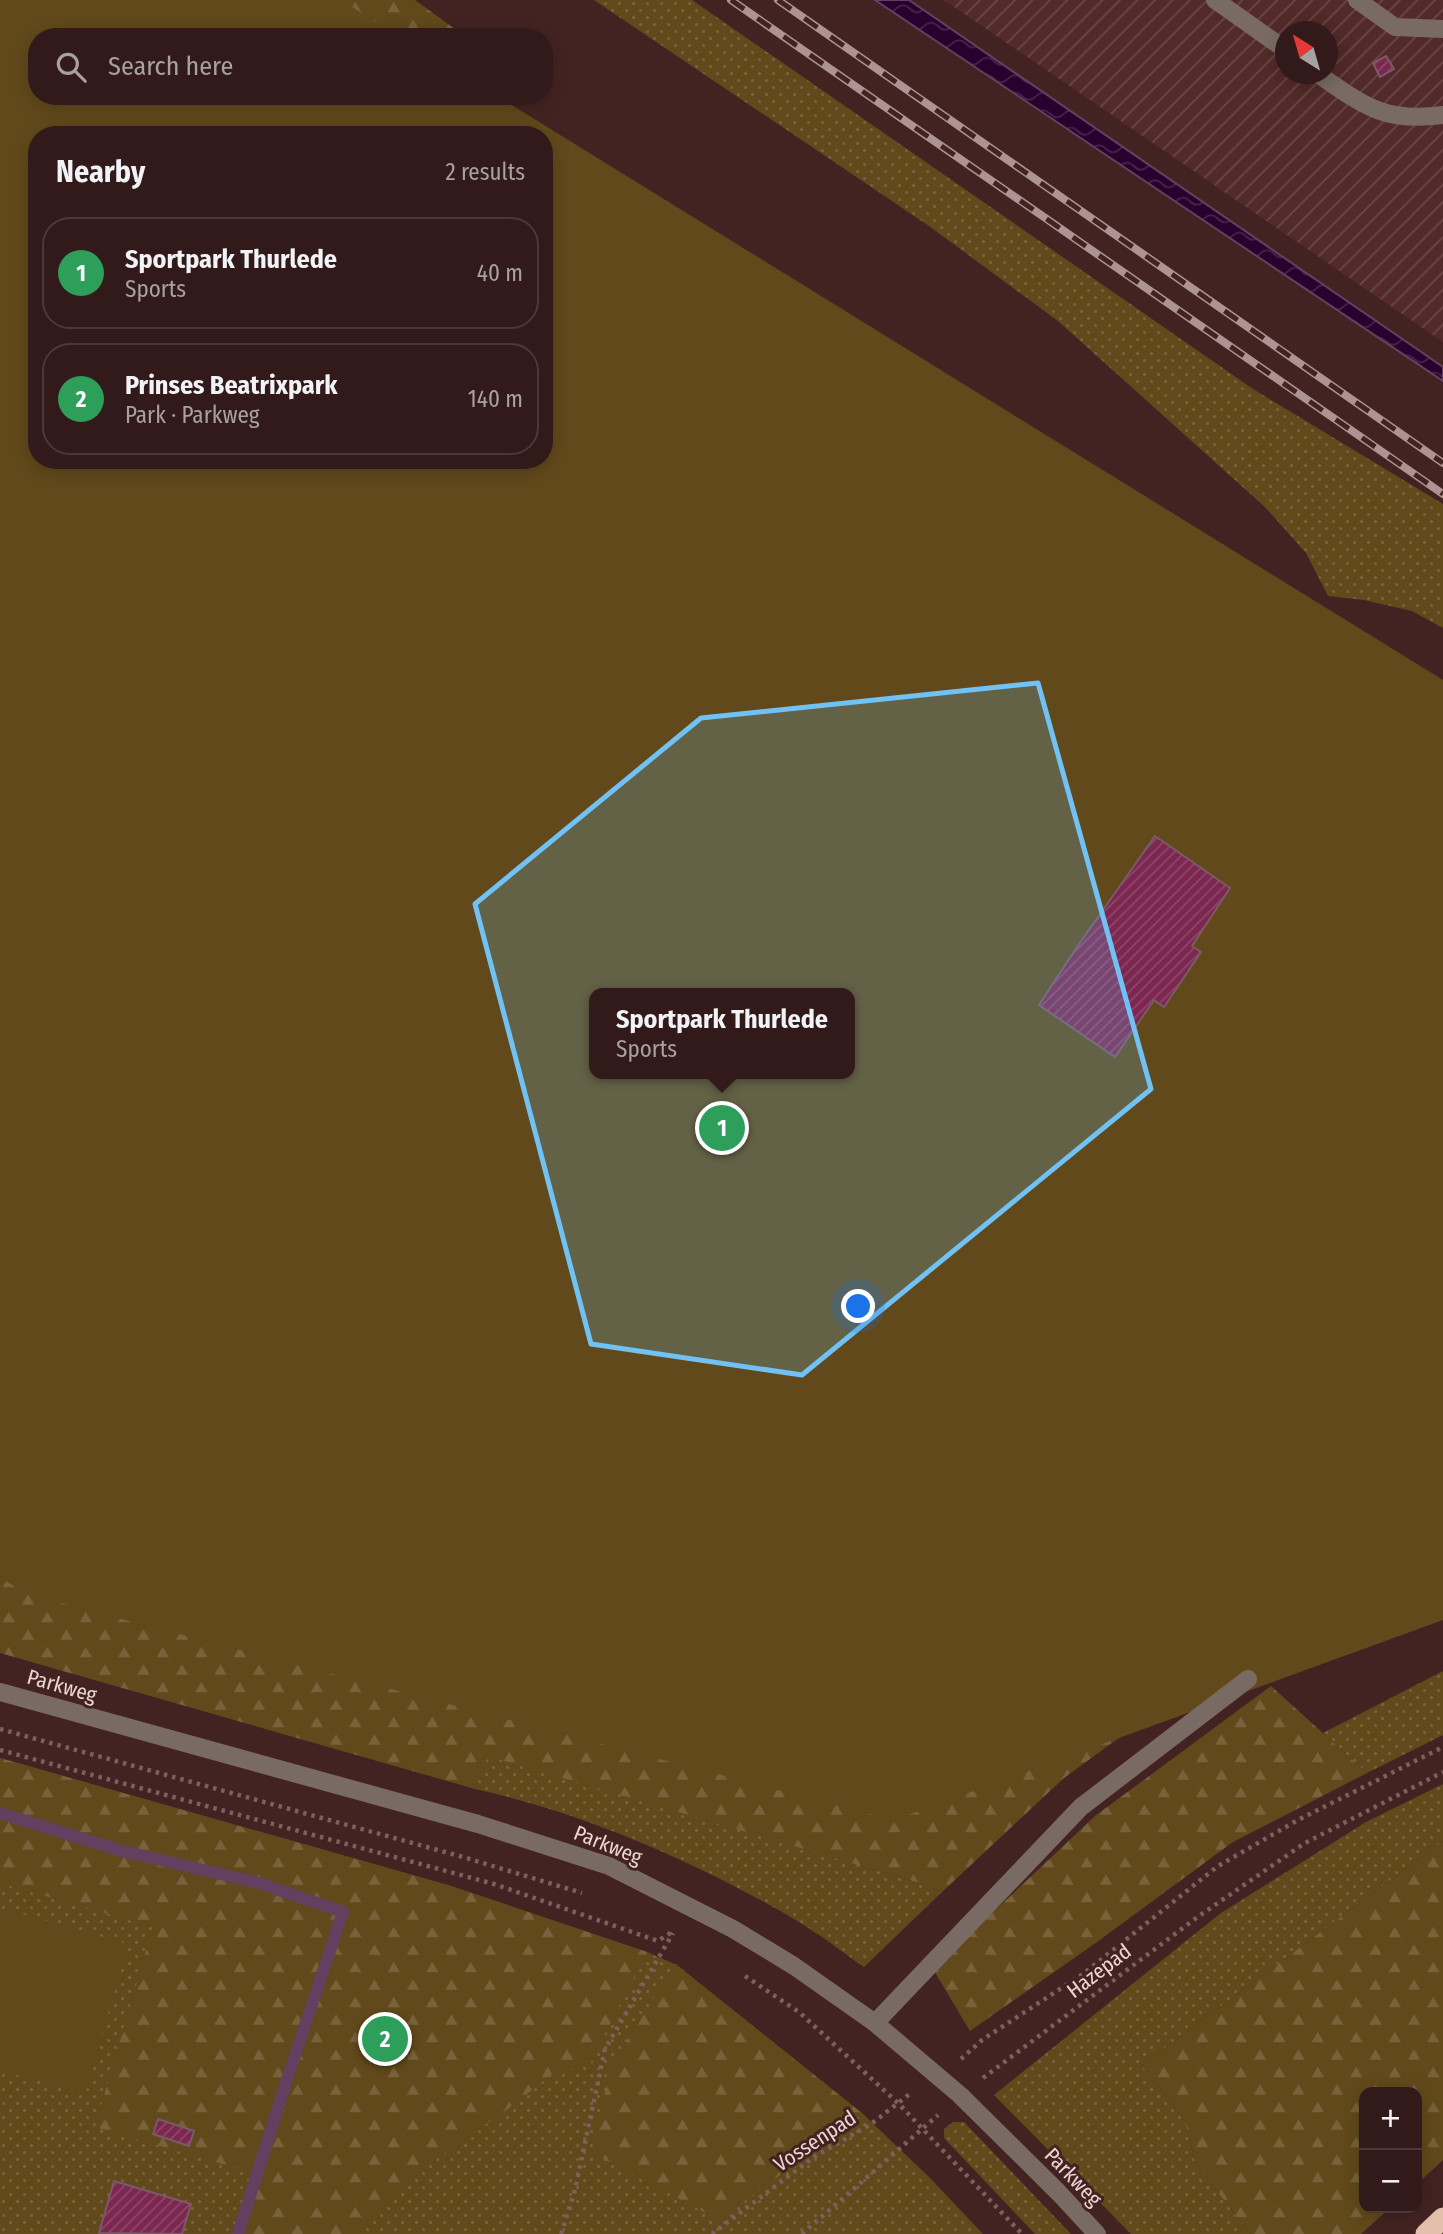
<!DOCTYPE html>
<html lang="en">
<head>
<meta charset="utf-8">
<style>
	body { margin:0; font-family:"Fira Sans Condensed",sans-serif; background:#3a2323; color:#f1f3f6 }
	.controls { position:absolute; right:21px; bottom:21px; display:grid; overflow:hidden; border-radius:14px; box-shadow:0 4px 18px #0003 }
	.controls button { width:63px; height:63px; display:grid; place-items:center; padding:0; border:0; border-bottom:2px solid #4d3839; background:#321a1a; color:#f1f3f6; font:35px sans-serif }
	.compass { position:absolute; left:1275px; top:21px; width:63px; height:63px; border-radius:50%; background:#321a1a; box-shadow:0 4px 18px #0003; rotate:323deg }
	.you { position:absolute; left:859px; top:1307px; width:24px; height:24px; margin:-18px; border:5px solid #fff; border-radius:50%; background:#1a73e8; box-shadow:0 0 0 10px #1a73e833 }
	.badge { display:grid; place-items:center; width:46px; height:46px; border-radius:50%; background:#70c2f4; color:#fff; font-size:23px; font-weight:700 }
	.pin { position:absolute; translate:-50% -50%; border:4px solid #fff; box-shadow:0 2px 7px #0006 }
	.popup { position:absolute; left:589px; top:988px; width:266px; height:91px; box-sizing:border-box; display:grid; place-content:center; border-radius:14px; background:#321a1a; filter:drop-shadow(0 2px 5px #0005); font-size:23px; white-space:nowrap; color:#a8a1a2 }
	.popup b { font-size:26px; color:#f1f3f6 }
	.popup::after { content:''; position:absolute; left:50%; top:100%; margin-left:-14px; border:14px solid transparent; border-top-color:#321a1a }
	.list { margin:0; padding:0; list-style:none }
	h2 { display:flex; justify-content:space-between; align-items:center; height:91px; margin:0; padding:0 28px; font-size:30px }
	h2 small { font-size:23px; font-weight:400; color:#a8a1a2 }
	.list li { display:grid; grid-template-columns:46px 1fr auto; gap:21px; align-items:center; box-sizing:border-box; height:112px; margin:0 14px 14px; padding:0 14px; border:2px solid #4d3839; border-radius:28px }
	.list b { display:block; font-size:26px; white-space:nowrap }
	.list p { margin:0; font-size:23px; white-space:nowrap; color:#a8a1a2 }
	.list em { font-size:23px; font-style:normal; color:#a8a1a2 }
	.icon { flex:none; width:38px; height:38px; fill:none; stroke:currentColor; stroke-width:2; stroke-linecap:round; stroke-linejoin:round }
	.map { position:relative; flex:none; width:1443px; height:2234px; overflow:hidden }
	.search { position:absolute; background:#321a1a; box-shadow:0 4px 18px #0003; left:28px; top:28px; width:525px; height:77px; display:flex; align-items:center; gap:18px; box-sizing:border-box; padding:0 24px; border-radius:28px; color:#a8a1a2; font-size:26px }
	.panel { position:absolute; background:#321a1a; box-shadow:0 4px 18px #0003; left:28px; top:126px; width:525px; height:343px; border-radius:28px }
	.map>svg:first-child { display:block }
	.industrial { fill:url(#industrial-furrows); fill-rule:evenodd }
	.grass { fill:url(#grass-dots) }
	.forest { fill:url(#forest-firs) }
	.pitch { fill:#61491b; fill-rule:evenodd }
	.water { fill:url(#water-waves); stroke:#644060; stroke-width:2 }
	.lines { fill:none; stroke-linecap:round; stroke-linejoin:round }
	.stream { stroke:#644060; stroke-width:12 }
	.building { fill:url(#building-hatch); stroke:#7b5967; stroke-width:2 }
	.path { stroke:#7c605e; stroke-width:4.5; stroke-dasharray:3.5 5; stroke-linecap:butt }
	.minor { stroke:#796b63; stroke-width:18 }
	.highway { stroke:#e3c0ac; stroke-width:21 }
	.rail-casing { stroke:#ad9391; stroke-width:8 }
	.rail { stroke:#432322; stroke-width:5; stroke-dasharray:16; stroke-linecap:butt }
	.marked { fill:#70c2f4; fill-opacity:0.2; stroke:#70c2f4; stroke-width:5; stroke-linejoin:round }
	.labels { text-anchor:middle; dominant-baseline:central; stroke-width:6; stroke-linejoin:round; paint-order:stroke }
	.street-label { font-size:21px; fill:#ecd6d4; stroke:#432322 }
</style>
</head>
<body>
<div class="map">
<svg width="1443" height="2234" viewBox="0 0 1443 2234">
	<defs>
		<pattern id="industrial-furrows" width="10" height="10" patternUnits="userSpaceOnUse" patternTransform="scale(1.75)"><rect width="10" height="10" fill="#512a29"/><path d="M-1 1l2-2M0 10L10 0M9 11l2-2" fill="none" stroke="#6a4847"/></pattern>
		<pattern id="grass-dots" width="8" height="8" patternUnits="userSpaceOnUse" patternTransform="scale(1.75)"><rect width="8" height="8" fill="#61491b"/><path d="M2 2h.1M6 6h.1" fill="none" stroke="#78623b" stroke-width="1.8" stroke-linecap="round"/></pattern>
		<pattern id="forest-firs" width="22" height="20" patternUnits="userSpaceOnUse" patternTransform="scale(1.75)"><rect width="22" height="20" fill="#61491b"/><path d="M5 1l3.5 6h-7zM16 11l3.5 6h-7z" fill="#78623b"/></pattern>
		<pattern id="water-waves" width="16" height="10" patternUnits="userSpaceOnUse" patternTransform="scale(1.75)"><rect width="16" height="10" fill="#29002e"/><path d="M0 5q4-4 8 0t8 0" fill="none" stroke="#48244b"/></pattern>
		<pattern id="building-hatch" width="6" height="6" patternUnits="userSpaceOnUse" patternTransform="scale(1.75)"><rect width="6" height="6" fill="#7b2750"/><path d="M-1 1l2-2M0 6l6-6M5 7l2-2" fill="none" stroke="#8e4668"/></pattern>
	</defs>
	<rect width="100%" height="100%" fill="#432322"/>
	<path class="industrial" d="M944,0H1443V342ZM1286,32H1328V74H1286Z"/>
	<g class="grass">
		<polygon points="594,0 692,0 1253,389 1443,504 1443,628 1412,611 1364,600 1328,596 1306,553 1265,507 1058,321 929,226"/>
		<polygon points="1443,1671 1443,1735 1367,1773 1323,1733"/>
		<path d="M487,1755L923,1884L942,1892L864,1967C841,1951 818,1933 794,1919C699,1863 582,1812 475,1789Z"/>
		<polygon points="0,1758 451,1886 647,1952 677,1965 863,2114 930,2178 983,2234 0,2234"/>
		<polygon points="1443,1784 1443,1841 1142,2065 1185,2121 1196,2165 1251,2234 1131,2234 994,2095 1221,1913 1366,1822"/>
		<polygon points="953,2122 964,2122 1071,2234 1035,2234 944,2138 944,2129"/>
	</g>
	<g class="forest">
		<polygon points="291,0 415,0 466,37 343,37"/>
		<polygon points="0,378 37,460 116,460 1103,1172 1198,1680 1064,1778 942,1892 923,1884 488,1756 475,1789 0,1653 0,1523 850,1074 850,993 0,575"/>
		<polygon points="1271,1686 1367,1773 1233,1842 1097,1942 970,2031 933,1969 1095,1816"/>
		<polygon points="0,1758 451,1886 647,1952 590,2064 551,2075 509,2108 424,2168 362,2225 357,2234 238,2234 257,2174 95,2127 153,1927 0,1883"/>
		<polygon points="1443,1841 1443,2160 1417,2184 1417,2092 1364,2092 1364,2208 1390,2208 1361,2234 1251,2234 1196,2165 1185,2121 1142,2065"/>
		<polygon points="676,1965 863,2114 719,2220 591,2152 612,2063"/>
	</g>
	<g class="pitch">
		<path d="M0,0H341L400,37H37V96H497L1443,680V1620L894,1820L26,1594L0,1577ZM37,135H544V460H37ZM594,993H850V1074H594Z"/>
		<polygon points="0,1908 128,1944 85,2094 0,2070"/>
	</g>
	<polygon class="water" points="875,0 909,0 1443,367 1443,381"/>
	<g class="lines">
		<polyline class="stream" points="0,1813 122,1851 259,1883 343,1912 289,2073 238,2234"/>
	</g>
	<g class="building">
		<polygon points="1386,56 1394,69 1380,77 1373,63"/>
		<polygon points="1155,836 1230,888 1192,946 1201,952 1164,1007 1154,1000 1115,1057 1039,1005 1077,947"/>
		<polygon points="158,2119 194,2131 189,2146 153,2134"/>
		<polygon points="114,2181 191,2204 182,2234 99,2233"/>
	</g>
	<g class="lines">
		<g class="path">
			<polyline points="0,1729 463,1857 582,1893"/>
			<polyline points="0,1750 494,1884 658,1941 672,1932"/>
			<polyline points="745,1976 799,2012 899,2104 1022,2234"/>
			<polyline points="961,2059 982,2040 1083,1974 1218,1866 1298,1820 1443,1747"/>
			<polyline points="983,2078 1199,1916 1305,1843 1443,1772"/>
			<polyline points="561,2234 575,2190 605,2049 673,1933"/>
			<polyline points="712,2234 814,2157 871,2124 911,2093"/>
			<polyline points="802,2234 938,2115"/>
		</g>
		<g class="minor">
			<polyline points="1215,0 1286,50"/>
			<polyline points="1357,0 1395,27 1443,29"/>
			<path d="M1318,74C1364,106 1385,123 1443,115"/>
			<polyline points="0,1692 478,1824 609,1866 733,1929 794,1966 875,2023 960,2095 1059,2193 1097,2234"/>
			<polyline points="875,2023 1081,1807 1248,1679"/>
		</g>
		<polyline class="highway" points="1426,2234 1443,2218"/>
		<g class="rail-casing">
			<g id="rail">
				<polyline points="731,0 1443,494"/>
				<polyline points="778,0 1443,463"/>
			</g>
		</g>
		<use href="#rail" class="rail"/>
	</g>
	<path class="marked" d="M1038,683L1151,1089L802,1375L591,1344L475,904L701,718Z"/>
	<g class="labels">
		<g class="street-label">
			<text transform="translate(62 1686) rotate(16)">Parkweg</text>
			<text transform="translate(608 1845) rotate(22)">Parkweg</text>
			<text transform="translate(1099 1971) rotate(-37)">Hazepad</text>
			<text transform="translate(815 2141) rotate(-33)">Vossenpad</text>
			<text transform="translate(1073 2177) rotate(46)">Parkweg</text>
		</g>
	</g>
</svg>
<div class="controls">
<button>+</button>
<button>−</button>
</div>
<svg class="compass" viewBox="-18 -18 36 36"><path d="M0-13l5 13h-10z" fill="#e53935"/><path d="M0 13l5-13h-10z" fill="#a8a1a2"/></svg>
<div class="you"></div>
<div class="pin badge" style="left:722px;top:1128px;background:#2e9e5b">1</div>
<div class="popup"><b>Sportpark Thurlede</b>Sports</div>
<div class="pin badge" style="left:385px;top:2039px;background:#2e9e5b">2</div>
<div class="search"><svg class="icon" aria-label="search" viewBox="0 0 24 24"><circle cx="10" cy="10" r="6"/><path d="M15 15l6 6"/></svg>Search here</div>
<section class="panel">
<h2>Nearby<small>2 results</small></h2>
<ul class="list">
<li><span class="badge" style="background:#2e9e5b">1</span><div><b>Sportpark Thurlede</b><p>Sports</p></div><em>40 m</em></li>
<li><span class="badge" style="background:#2e9e5b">2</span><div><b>Prinses Beatrixpark</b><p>Park · Parkweg</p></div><em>140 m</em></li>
</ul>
</section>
</div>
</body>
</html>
